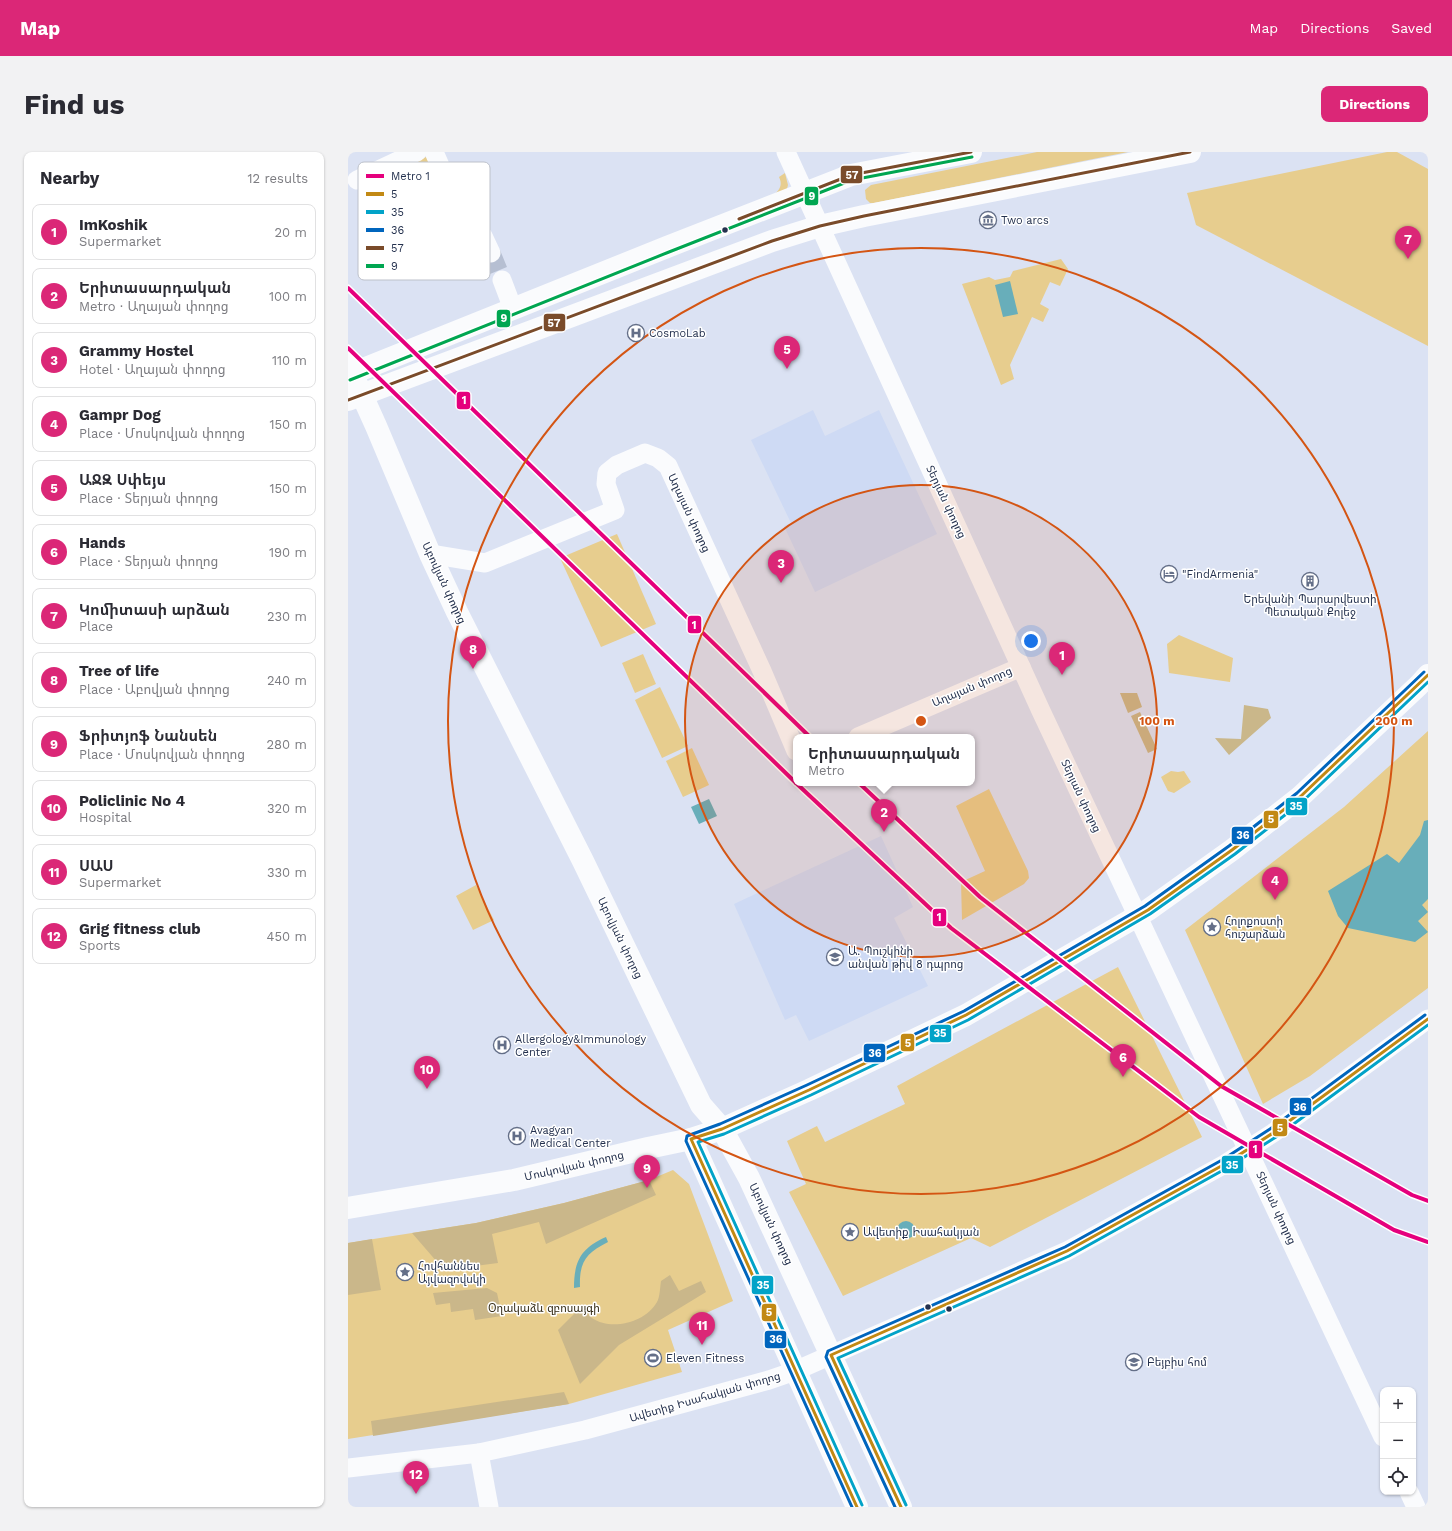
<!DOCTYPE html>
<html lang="en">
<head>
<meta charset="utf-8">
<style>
	body { margin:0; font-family:"Work Sans","Noto Sans Armenian",sans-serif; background:#f2f2f3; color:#2b2b33 }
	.controls { position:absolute; right:12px; bottom:12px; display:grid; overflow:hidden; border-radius:8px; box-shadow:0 1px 3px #0004 }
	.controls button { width:36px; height:36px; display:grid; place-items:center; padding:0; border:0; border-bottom:1px solid #e1e1e2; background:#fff; color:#2b2b33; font:20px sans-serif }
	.you { position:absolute; left:683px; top:489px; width:14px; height:14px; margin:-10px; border:3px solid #fff; border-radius:50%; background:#1a73e8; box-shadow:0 0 0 6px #1a73e833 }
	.badge { display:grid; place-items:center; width:26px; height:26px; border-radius:50%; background:#db2777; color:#fff; font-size:13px; font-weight:700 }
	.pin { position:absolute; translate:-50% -33px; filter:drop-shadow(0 1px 2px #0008) }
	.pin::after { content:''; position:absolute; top:21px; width:14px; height:12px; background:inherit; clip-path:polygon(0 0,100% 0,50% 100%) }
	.popup { position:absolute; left:445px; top:582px; width:182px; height:52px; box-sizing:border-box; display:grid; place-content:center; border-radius:8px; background:#fff; filter:drop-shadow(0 1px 3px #0005); font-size:13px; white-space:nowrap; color:#7c7c81 }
	.popup b { font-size:15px; color:#2b2b33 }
	.popup::after { content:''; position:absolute; left:50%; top:100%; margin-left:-8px; border:8px solid transparent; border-top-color:#fff }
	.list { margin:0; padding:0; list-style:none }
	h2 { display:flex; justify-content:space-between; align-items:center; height:52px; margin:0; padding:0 16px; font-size:17px }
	h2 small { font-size:13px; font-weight:400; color:#7c7c81 }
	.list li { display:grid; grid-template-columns:26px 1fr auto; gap:12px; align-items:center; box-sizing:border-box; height:56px; margin:0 8px 8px; padding:0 8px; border:1px solid #e1e1e2; border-radius:8px }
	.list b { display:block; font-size:15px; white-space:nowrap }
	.list p { margin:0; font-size:13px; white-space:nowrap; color:#7c7c81 }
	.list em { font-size:13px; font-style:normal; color:#7c7c81 }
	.icon { flex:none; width:22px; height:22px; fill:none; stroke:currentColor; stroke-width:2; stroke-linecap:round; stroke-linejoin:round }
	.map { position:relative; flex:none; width:1080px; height:1355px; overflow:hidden; border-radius:8px }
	header { display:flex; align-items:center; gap:24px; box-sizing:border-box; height:56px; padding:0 20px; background:#db2777; color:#fff }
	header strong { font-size:19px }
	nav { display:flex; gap:22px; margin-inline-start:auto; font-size:14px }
	.intro { display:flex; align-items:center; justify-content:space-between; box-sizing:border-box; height:96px; padding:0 24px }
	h1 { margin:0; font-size:28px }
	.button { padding:10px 18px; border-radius:8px; background:#db2777; color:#fff; font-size:14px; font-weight:700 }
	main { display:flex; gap:24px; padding:0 24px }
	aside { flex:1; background:#fff; border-radius:8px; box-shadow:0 1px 3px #0004 }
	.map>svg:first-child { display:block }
	.built { fill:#cedaf4 }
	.green { fill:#e7cd8e }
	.forest { fill:#cab78a }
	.water { fill:#68aeba }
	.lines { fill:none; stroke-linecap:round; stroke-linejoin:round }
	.minor-tunnel { stroke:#b6bfd2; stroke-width:19; stroke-dasharray:19 10; stroke-linecap:butt }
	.minor { stroke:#fafbfd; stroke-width:19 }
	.major { stroke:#fafbfd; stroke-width:22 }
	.bus-1-casing { stroke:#fff; stroke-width:6 }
	.bus-2-casing { stroke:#fff; stroke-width:6 }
	.bus-3-casing { stroke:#fff; stroke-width:6 }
	.bus-4-casing { stroke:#fff; stroke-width:6 }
	.bus-5-casing { stroke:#fff; stroke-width:6 }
	.bus-1 { stroke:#c28914; stroke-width:3 }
	.bus-2 { stroke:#02a3c8; stroke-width:3 }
	.bus-3 { stroke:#0065bd; stroke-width:3 }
	.bus-4 { stroke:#7a4b2a; stroke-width:3 }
	.bus-5 { stroke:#00a651; stroke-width:3 }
	.metro-1-casing { stroke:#fff; stroke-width:7 }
	.metro-1 { stroke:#e5007d; stroke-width:4 }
	.ring { fill:none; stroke:#d45513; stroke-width:2 }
	.bus-dot { fill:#24314e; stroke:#fff; stroke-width:1.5 }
	.labels { text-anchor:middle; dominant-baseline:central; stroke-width:3; stroke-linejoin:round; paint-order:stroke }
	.poi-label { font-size:11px; fill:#24314e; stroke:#fff; text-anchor:start }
	.street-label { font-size:11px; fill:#24314e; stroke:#fff }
	.park-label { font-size:11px; fill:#352c17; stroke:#fff }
	.key { fill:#fff; stroke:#bdc1ca; stroke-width:1 }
	.key-label { font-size:11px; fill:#24314e }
	.centre { fill:#d45513; stroke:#fff; stroke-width:2 }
	.ring-label { font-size:12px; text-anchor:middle; font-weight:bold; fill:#d45513; stroke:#fff; stroke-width:3; stroke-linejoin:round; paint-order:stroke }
	.line-badge { stroke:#fff; stroke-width:1.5 }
	.badge-label { font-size:11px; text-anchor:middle; font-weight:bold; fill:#fff }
</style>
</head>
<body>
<header>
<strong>Map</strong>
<nav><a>Map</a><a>Directions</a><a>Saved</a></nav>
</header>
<div class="intro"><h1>Find us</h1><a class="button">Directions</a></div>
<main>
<aside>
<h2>Nearby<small>12 results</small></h2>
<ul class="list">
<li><span class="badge">1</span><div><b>ImKoshik</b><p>Supermarket</p></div><em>20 m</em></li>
<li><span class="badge">2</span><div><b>Երիտասարդական</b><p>Metro · Աղայան փողոց</p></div><em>100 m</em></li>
<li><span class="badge">3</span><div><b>Grammy Hostel</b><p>Hotel · Աղայան փողոց</p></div><em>110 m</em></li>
<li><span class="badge">4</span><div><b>Gampr Dog</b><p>Place · Մոսկովյան փողոց</p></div><em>150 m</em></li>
<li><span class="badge">5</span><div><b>ԱՋԶ Սփեյս</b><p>Place · Տերյան փողոց</p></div><em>150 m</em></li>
<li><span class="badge">6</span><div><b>Hands</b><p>Place · Տերյան փողոց</p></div><em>190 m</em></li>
<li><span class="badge">7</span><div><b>Կոմիտասի արձան</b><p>Place</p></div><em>230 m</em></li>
<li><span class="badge">8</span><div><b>Tree of life</b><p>Place · Աբովյան փողոց</p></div><em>240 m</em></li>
<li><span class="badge">9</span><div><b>Ֆրիտյոֆ Նանսեն</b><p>Place · Մոսկովյան փողոց</p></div><em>280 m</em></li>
<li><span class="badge">10</span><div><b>Policlinic No 4</b><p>Hospital</p></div><em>320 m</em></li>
<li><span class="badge">11</span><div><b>ՍԱՍ</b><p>Supermarket</p></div><em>330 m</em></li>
<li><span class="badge">12</span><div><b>Grig fitness club</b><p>Sports</p></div><em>450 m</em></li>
</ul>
</aside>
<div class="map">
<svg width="1080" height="1355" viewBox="0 0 1080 1355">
	<rect width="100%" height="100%" fill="#dbe2f3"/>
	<g class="built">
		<polygon points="465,258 477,284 531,258 589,382 467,440 436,374 443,371 403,288"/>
		<polygon points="533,684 565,755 546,766 580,834 461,889 448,863 437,868 386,752"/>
	</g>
	<g class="green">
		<polygon points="689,0 780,0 526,51 522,51 518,47 517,38 523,33"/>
		<polygon points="1039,0 1049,0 1080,17 1080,194 848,73 839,41"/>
		<polygon points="80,4 95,41 58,58 43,22"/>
		<path d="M437,21L440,33L438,40L428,41C433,36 434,31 431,25Z"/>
		<polygon points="713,107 720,117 712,134 702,130 692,152 701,157 695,170 684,165 662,213 666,227 653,233 614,132 641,125 647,128 662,125 665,119"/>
		<polygon points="269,382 308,472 253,495 212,406"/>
		<polygon points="831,483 885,506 882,530 821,521 819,492"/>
		<polygon points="295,502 308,532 287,541 274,511"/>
		<polygon points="312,535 340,594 314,606 287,548"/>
		<polygon points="1080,579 1080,836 962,924 915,952 837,778 996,655"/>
		<polygon points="344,596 361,633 335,645 318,609"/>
		<polygon points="823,619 830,620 836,619 843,630 826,641 820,639 813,625"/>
		<polygon points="641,637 680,719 681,726 676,732 614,768 613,730 637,719 608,654"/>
		<polygon points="128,733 146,768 125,778 108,744"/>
		<polygon points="770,815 854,985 642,1095 623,1086 495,1144 441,1040 458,1032 439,989 469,974 477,990 557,952 549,934"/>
		<polygon points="325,1018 341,1032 385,1149 320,1178 334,1220 221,1252 0,1287 0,1091 128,1071 216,1051 301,1028"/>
	</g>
	<g class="forest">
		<polygon points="772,541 789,541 794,555 780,561"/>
		<polygon points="896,553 920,557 923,566 881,603 867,586 893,587"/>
		<polygon points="792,560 809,597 800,601 783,564"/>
		<polygon points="301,1028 308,1043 198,1092 191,1070 144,1082 150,1111 96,1118 64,1081 128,1071 216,1051"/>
		<polygon points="24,1087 33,1138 0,1143 0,1091"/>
		<path d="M322,1123L331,1139L353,1129L358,1140L271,1193L232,1232L210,1178L235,1153C237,1157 240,1163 244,1166C263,1179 297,1171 309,1150C312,1145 312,1135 313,1129Z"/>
		<polygon points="139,1136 149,1141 154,1164 127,1168 125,1157 103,1160 102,1151 88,1153 85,1141"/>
		<polygon points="216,1240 221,1252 25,1284 23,1269"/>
	</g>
	<g class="water">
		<polygon points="662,129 670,162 655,165 647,133"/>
		<polygon points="361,647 369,664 351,672 343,655"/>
		<polygon points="1080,668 1080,747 1074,753 1080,760 1070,769 1080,780 1067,790 1000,776 990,764 980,739 1039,702 1051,711 1072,683 1076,669"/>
		<circle cx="558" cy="1078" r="9"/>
		<path d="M258,1085L260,1090C238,1101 231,1110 232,1135L226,1136C226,1109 233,1096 258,1085Z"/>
	</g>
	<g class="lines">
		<polyline class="minor-tunnel" points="143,101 154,128"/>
		<g class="minor">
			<polyline points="86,0 116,68 135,84 143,101"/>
			<polyline points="438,0 693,559 1035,1285"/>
			<polyline points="9,28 69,0"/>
			<polyline points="154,128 165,157"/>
			<polyline points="82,402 137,411 267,358 258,332 259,321 269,313 297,301 310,306 320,314 414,519 448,599"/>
			<polyline points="510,585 673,515"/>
			<polyline points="131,1301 141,1355"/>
			<polyline points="0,1316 131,1301 237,1278 421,1228 447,1219 719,1099 877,1012 925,981 1080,867"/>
			<polyline points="1061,1340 1068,1355"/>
		</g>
		<g class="major">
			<polyline points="0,212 28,274 82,402 109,460 235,709 353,953 374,977 401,1026 553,1355"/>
			<polyline points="0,223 319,95 503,23 623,0"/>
			<polyline points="0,248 424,89 472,74 516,64 842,0"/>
			<polyline points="343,987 509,1355"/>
			<polyline points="0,1056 166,1028 300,996 343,987 374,977 461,938 618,863 800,758 884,698 952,645 1071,533 1080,523"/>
		</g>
		<g class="bus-1-casing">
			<g id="bus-1">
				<polyline points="509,1355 343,987 374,977 461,938 618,863 800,758 884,698 952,645 1080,523"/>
				<polyline points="553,1355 483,1203 719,1099 877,1012 925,981 1080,867"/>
			</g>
		</g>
		<g class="bus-2-casing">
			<g id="bus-2">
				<polyline points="514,1353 350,990 376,982 463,943 620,868 802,762 887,702 955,649 1080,530"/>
				<polyline points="558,1353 490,1206 721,1104 879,1016 928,985 1080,873"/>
			</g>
		</g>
		<g class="bus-3-casing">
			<g id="bus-3">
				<polyline points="504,1355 338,989 339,984 372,972 459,933 616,859 797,754 881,694 949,641 1076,520"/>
				<polyline points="547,1355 478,1205 480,1199 717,1095 874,1008 922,977 1077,863"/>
			</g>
		</g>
		<g class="bus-4-casing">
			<g id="bus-4">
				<polyline points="391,67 503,23 623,0"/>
				<polyline points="0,248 424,89 472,74 516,64 842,0"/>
			</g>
		</g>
		<g class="bus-5-casing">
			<polyline id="bus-5" points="2,228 321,100 504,28 624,5"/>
		</g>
		<use href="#bus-1" class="bus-1"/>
		<use href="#bus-2" class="bus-2"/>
		<use href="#bus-3" class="bus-3"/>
		<use href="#bus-4" class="bus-4"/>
		<use href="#bus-5" class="bus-5"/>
		<g class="metro-1-casing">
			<g id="metro-1">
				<polyline points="0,136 462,585"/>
				<polyline points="0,196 448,631"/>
				<polyline points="448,631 603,776 851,965 1046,1078 1080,1090"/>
				<polyline points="511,631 632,745 873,934 1064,1043 1080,1049"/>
			</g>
		</g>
		<use href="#metro-1" class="metro-1"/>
	</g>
	<circle cx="573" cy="569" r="236" fill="#d45513" fill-opacity=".12"/>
	<g class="ring">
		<circle cx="573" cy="569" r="236"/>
		<circle cx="573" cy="569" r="473"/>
	</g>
	<defs>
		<g id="museum-ring" transform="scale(0.9)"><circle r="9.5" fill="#fff" stroke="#646f88" stroke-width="1.5"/><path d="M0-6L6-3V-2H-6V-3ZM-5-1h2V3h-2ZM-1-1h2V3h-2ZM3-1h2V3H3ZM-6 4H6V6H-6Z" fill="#646f88"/></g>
		<g id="hospital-ring" transform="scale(0.9)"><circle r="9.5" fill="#fff" stroke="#646f88" stroke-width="1.5"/><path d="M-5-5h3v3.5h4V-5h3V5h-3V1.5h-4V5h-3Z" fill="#646f88"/></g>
		<g id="hotel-ring" transform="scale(0.9)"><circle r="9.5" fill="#fff" stroke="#646f88" stroke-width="1.5"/><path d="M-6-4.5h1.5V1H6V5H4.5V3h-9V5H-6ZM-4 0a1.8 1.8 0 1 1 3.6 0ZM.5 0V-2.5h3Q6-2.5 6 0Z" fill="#646f88"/></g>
		<g id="building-ring" transform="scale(0.9)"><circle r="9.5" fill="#fff" stroke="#646f88" stroke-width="1.5"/><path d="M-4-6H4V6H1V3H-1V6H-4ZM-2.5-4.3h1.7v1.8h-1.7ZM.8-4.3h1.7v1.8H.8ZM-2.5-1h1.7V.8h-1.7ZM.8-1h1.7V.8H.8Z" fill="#646f88"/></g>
		<g id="sight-ring" transform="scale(0.9)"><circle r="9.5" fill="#fff" stroke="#646f88" stroke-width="1.5"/><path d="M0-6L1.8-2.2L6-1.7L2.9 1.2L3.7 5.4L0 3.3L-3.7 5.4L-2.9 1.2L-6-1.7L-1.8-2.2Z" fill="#646f88"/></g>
		<g id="school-ring" transform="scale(0.9)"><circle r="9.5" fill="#fff" stroke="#646f88" stroke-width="1.5"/><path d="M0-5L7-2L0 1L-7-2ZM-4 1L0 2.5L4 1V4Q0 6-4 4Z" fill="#646f88"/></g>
		<g id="stadium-ring" transform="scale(0.9)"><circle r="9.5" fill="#fff" stroke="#646f88" stroke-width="1.5"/><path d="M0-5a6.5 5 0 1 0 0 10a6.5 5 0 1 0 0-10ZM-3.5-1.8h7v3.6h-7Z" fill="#646f88"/></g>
	</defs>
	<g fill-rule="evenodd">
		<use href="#museum-ring" x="640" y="68"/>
		<use href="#hospital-ring" x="288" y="181"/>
		<use href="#hotel-ring" x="821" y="422"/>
		<use href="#building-ring" x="962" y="429"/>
		<use href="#sight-ring" x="864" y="775"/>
		<use href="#school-ring" x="487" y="805"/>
		<use href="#hospital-ring" x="154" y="893"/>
		<use href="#hospital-ring" x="169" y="984"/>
		<use href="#sight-ring" x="502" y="1080"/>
		<use href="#sight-ring" x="57" y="1120"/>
		<use href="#stadium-ring" x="305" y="1206"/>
		<use href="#school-ring" x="786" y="1210"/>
	</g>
	<g class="bus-dot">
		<circle cx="377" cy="78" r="3.5"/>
		<circle cx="580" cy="1155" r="3.5"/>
		<circle cx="601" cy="1157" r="3.5"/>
	</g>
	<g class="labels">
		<g class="poi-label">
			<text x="653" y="68">Two arcs</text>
			<text x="301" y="181">CosmoLab</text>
			<text x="834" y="422">"FindArmenia"</text>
			<text x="962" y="447" text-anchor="middle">Երեվանի Պարարվեստի<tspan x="962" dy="13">Պետական Քոլեջ</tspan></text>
			<text x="877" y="769">Հոլոքոստի<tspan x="877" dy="13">հուշարձան</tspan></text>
			<text x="500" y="799">Ա. Պուշկինի<tspan x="500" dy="13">անվան թիվ 8 դպրոց</tspan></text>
			<text x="167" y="887">Allergology&amp;Immunology<tspan x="167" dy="13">Center</tspan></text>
			<text x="182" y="978">Avagyan<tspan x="182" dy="13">Medical Center</tspan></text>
			<text x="515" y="1080">Ավետիք Իսահակյան</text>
			<text x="70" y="1114">Հովհաննես<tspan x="70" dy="13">Այվազովսկի</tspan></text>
			<text x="318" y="1206">Eleven Fitness</text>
			<text x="799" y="1210">Բեյբիս հոմ</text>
		</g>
		<g class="street-label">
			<text transform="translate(598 350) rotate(65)">Տերյան փողոց</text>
			<text transform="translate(341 361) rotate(65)">Աղայան փողոց</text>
			<text transform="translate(96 431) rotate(65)">Աբովյան փողոց</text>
			<text transform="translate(624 535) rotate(-23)">Աղայան փողոց</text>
			<text transform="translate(733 644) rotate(65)">Տերյան փողոց</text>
			<text transform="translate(272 786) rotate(64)">Աբովյան փողոց</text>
			<text transform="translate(226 1014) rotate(-13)">Մոսկովյան փողոց</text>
			<text transform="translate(928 1056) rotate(65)">Տերյան փողոց</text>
			<text transform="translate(423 1072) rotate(65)">Աբովյան փողոց</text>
			<text transform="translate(357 1245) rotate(-16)">Ավետիք Իսահակյան փողոց</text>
		</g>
		<g class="park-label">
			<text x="196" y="1156">Օղակաձև զբոսայգի</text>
		</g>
	</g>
	<rect x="10" y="10" width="132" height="118" rx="6" class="key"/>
	<rect x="18" y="22" width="18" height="4" fill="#e5007d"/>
	<rect x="18" y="40" width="18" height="4" fill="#c28914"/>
	<rect x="18" y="58" width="18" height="4" fill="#02a3c8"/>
	<rect x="18" y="76" width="18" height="4" fill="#0065bd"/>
	<rect x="18" y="94" width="18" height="4" fill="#7a4b2a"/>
	<rect x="18" y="112" width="18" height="4" fill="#00a651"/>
	<g class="key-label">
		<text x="43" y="28">Metro 1</text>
		<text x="43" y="46">5</text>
		<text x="43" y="64">35</text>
		<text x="43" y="82">36</text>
		<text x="43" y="100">57</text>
		<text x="43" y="118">9</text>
	</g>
	<circle cx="573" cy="569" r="6" class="centre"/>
	<g class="ring-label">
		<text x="809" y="573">100 m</text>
		<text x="1046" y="573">200 m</text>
	</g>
	<g class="line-badge">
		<rect x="492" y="13" width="23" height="19" rx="4" fill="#7a4b2a"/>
		<rect x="456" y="34" width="15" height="20" rx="4" fill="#00a651"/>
		<rect x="148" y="157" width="15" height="19" rx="4" fill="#00a651"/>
		<rect x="195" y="161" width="23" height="19" rx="4" fill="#7a4b2a"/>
		<rect x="108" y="239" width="15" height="19" rx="4" fill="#e5007d"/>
		<rect x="339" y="463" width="15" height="19" rx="4" fill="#e5007d"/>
		<rect x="937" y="645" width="23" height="19" rx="4" fill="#02a3c8"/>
		<rect x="915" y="658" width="16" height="19" rx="4" fill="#c28914"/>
		<rect x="883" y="674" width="23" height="19" rx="4" fill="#0065bd"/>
		<rect x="584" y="756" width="15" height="19" rx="4" fill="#e5007d"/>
		<rect x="581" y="872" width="23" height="19" rx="4" fill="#02a3c8"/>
		<rect x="552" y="881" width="15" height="19" rx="4" fill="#c28914"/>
		<rect x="515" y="891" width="23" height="20" rx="4" fill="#0065bd"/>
		<rect x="941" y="945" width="23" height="19" rx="4" fill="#0065bd"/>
		<rect x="924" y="966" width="16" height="19" rx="4" fill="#c28914"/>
		<rect x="900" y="988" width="15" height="19" rx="4" fill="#e5007d"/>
		<rect x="873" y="1003" width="23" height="19" rx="4" fill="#02a3c8"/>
		<rect x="403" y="1123" width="23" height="20" rx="4" fill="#02a3c8"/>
		<rect x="413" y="1151" width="16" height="19" rx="4" fill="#c28914"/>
		<rect x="416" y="1178" width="23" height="19" rx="4" fill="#0065bd"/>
	</g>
	<g class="badge-label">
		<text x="504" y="27">57</text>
		<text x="464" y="48">9</text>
		<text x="156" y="170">9</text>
		<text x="206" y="175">57</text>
		<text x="116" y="252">1</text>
		<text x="346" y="477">1</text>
		<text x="948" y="658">35</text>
		<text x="923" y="671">5</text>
		<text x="895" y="687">36</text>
		<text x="591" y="769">1</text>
		<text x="592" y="885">35</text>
		<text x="560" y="895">5</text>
		<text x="527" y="905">36</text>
		<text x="952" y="959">36</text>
		<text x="932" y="980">5</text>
		<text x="907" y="1001">1</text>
		<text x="884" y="1017">35</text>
		<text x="415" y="1137">35</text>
		<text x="421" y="1164">5</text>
		<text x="428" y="1191">36</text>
	</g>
</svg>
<div class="controls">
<button>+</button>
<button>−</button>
<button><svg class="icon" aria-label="locate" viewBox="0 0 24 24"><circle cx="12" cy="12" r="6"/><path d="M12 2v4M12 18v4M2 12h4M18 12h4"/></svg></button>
</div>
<div class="you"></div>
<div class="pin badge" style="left:714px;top:523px">1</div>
<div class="pin badge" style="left:536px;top:680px">2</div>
<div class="popup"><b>Երիտասարդական</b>Metro</div>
<div class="pin badge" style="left:433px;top:431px">3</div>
<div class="pin badge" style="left:927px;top:748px">4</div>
<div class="pin badge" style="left:439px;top:217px">5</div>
<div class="pin badge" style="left:775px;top:925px">6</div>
<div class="pin badge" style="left:1060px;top:107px">7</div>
<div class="pin badge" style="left:125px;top:517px">8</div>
<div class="pin badge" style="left:299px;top:1036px">9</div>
<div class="pin badge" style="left:79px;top:937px">10</div>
<div class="pin badge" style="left:354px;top:1193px">11</div>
<div class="pin badge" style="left:68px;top:1342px">12</div>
</div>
</main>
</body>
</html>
